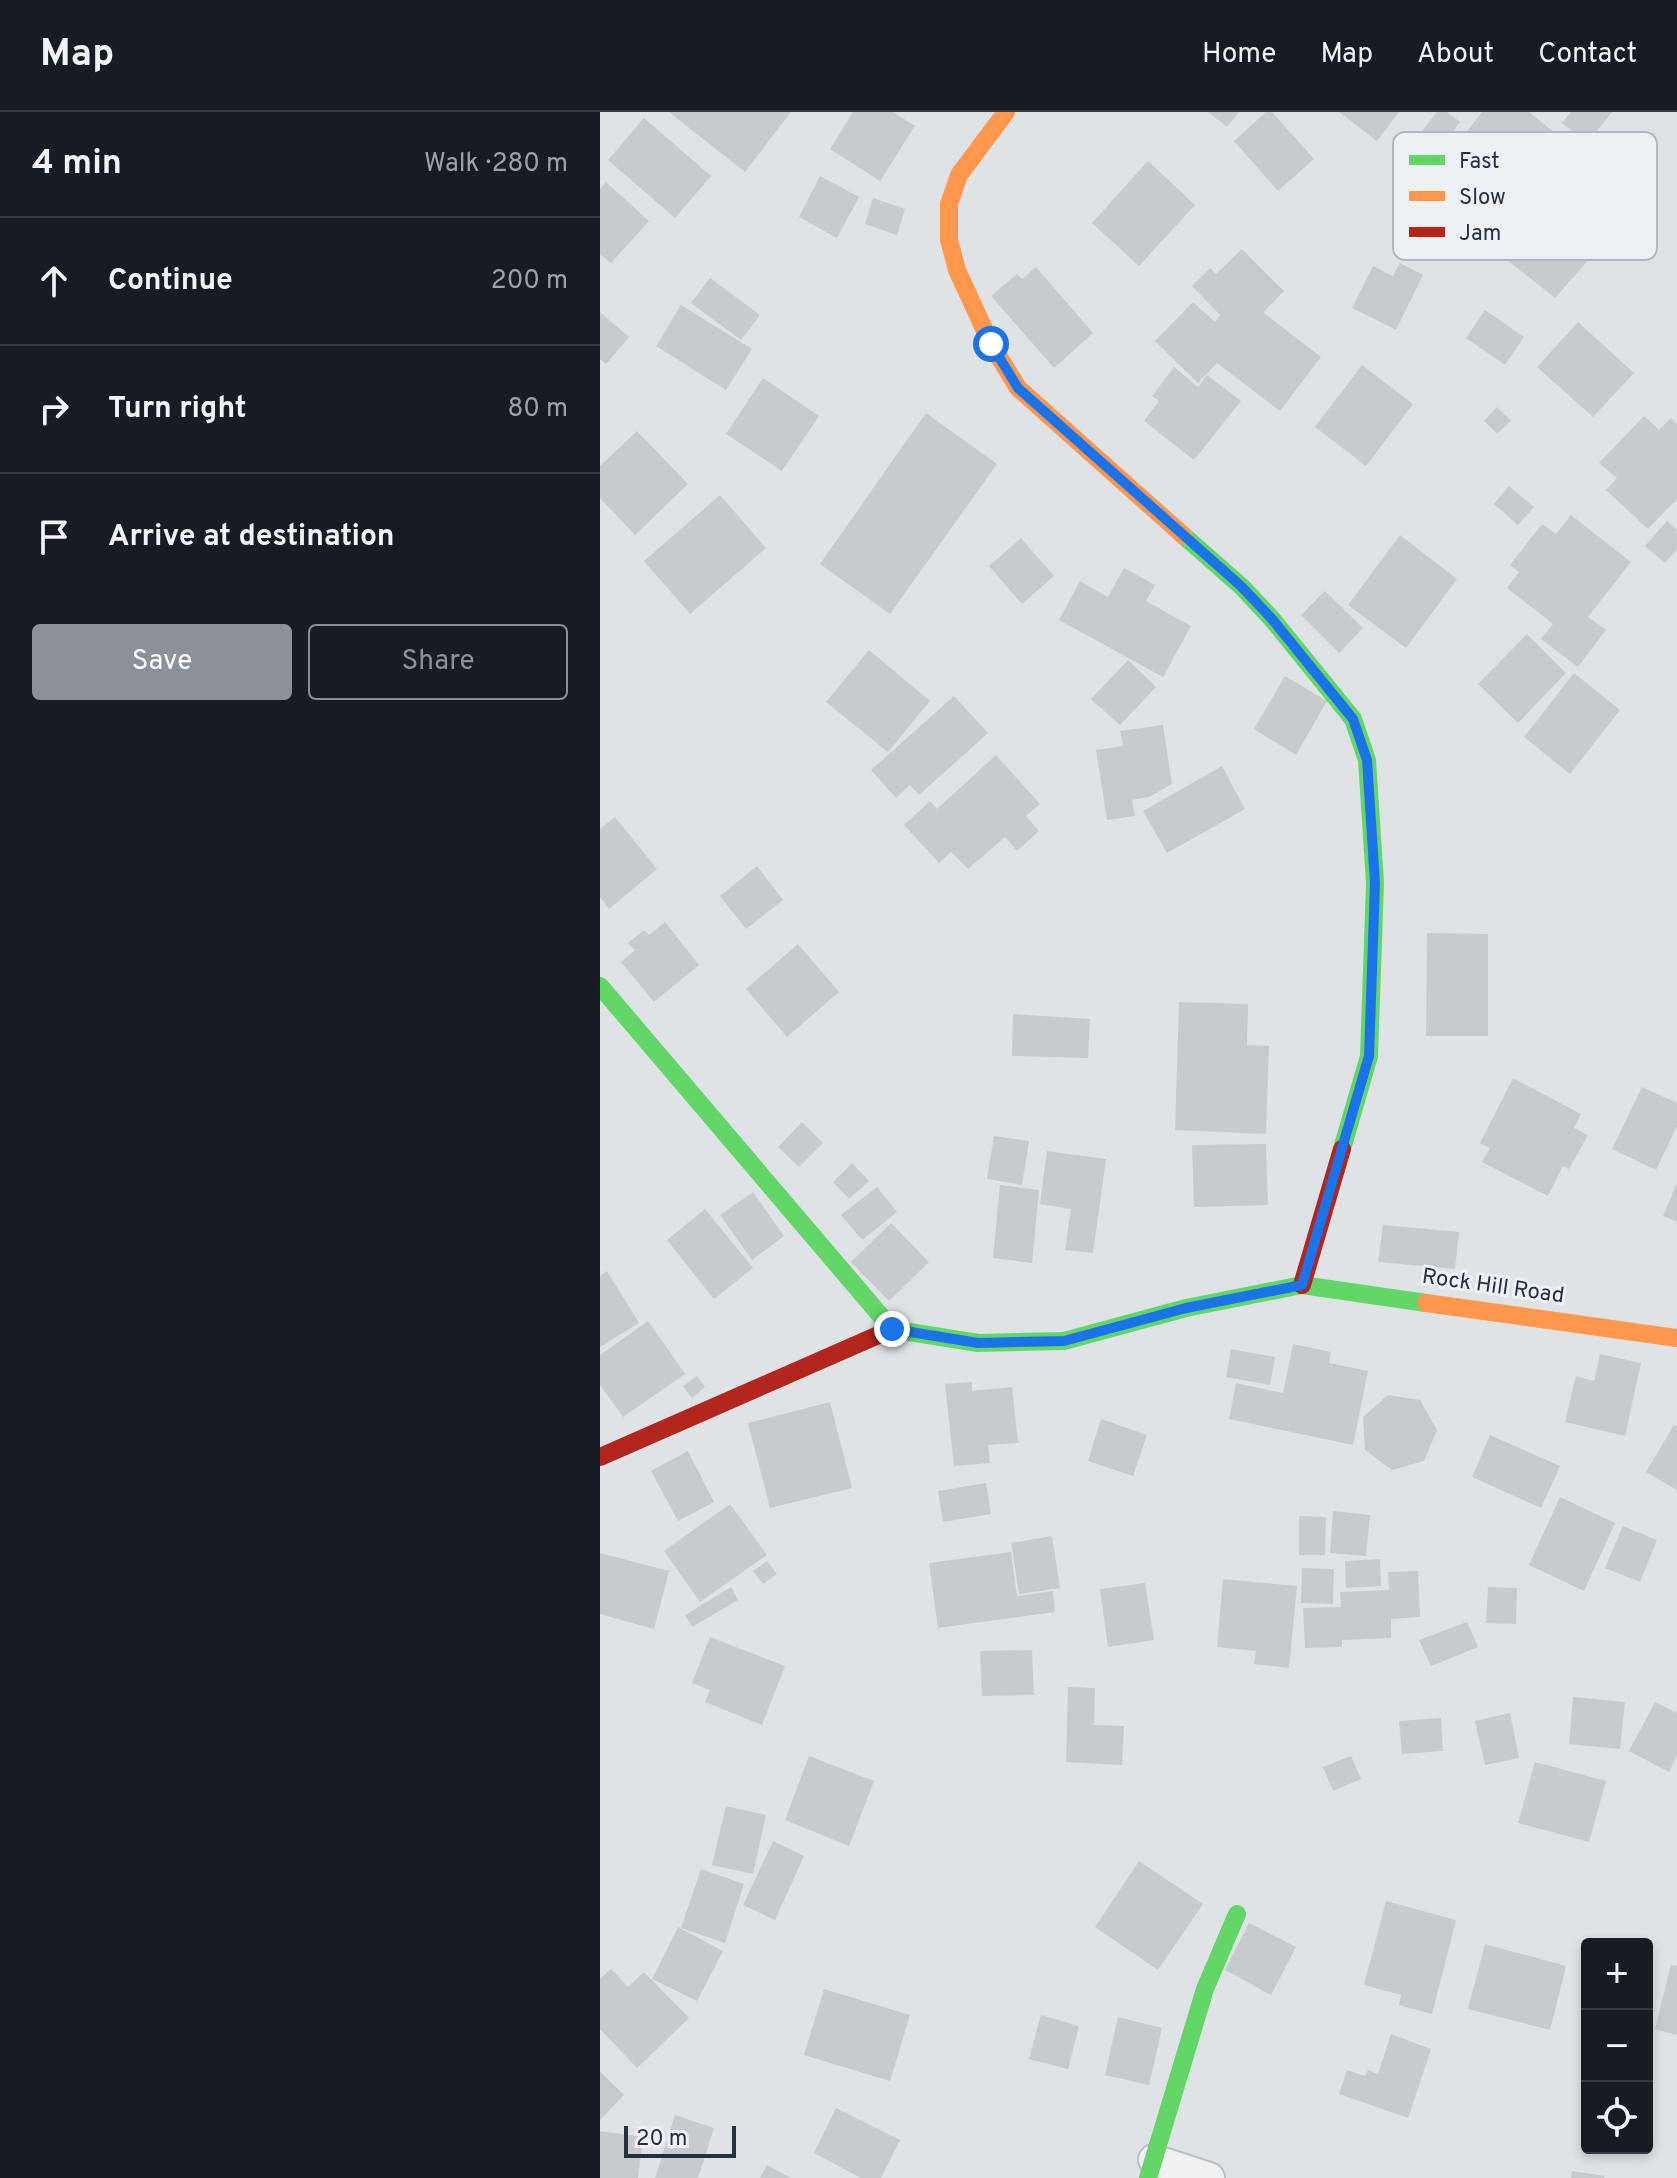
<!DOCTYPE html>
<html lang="en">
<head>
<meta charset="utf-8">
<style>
	body { margin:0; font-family:Overpass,sans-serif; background:#20242c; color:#f1f3f6 }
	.controls { position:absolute; right:24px; bottom:24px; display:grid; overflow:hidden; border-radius:8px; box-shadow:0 4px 12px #0003 }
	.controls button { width:72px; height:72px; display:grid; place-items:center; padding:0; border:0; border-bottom:2px solid #363941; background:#171b24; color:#f1f3f6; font:40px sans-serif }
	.scale { position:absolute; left:24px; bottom:20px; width:112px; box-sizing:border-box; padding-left:8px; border:4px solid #252f41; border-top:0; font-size:22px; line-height:28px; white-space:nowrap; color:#252f41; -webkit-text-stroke:6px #edf1f6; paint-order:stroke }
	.stop { position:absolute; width:24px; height:24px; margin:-18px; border:6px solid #1a73e8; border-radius:50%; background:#fff }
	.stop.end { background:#1a73e8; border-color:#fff; box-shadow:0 2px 8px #0008 }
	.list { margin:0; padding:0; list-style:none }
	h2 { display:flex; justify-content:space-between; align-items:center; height:104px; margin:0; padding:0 32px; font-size:34px }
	h2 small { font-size:26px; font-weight:400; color:#9ea1a6 }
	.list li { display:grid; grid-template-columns:52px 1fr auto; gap:24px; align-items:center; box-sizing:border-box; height:128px; padding:0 32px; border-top:2px solid #363941 }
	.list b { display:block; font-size:30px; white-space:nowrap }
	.list em { font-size:26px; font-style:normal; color:#9ea1a6 }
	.actions { display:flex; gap:16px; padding:24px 32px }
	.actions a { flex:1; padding:18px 0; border:2px solid #8c9099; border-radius:8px; text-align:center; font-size:28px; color:#8c9099 }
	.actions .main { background:#8c9099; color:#fff }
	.icon { flex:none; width:44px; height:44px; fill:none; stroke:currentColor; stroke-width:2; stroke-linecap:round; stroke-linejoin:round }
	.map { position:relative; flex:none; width:1077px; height:2066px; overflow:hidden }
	header { display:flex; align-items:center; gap:48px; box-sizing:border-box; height:112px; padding:0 40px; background:#171b24; border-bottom:2px solid #363941 }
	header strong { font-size:38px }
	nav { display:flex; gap:44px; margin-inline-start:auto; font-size:28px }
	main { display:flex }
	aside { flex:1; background:#171b24 }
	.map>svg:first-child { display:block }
	.building { fill:#c8cbce }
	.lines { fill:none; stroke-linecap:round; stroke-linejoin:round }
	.street-casing { stroke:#bec1c4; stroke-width:34 }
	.street { stroke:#eff1f3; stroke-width:30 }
	.fast { stroke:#63d668; stroke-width:18 }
	.slow { stroke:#ff974d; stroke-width:18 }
	.jam { stroke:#b3261e; stroke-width:18 }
	.route { stroke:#1a73e8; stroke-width:10 }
	.labels { text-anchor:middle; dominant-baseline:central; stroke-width:6; stroke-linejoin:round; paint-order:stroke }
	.street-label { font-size:22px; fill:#252f41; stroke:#edf1f6 }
	.key { fill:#edf1f6; stroke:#b1b7c0; stroke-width:2 }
	.key-label { font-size:22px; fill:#252f41 }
</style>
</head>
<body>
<header>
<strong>Map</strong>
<nav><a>Home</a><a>Map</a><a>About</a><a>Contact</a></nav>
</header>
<main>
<aside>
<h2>4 min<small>Walk · 280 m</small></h2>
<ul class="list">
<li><svg class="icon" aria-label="ahead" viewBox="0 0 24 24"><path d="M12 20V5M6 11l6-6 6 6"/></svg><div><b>Continue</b></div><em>200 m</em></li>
<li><svg class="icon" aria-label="right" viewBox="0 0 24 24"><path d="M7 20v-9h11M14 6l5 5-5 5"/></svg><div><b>Turn right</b></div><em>80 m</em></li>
<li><svg class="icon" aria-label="arrive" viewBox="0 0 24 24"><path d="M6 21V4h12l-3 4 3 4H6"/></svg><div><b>Arrive at destination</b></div></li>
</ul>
<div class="actions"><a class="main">Save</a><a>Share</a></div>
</aside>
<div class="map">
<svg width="1077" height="2066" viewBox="0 0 1077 2066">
	<rect width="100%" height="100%" fill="#e0e3e6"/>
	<g class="building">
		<polygon points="69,0 191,0 145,60"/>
		<polygon points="253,0 293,0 315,14 280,69 230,37"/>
		<polygon points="608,0 639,0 627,15"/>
		<polygon points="666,0 672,0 714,47 678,79 634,29"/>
		<polygon points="739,0 799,0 777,29"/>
		<polygon points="837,0 847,0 860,10 842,34 822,19"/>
		<polygon points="882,0 929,0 955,21 906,84 851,40"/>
		<polygon points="971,0 1012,0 987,31 962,11"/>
		<polygon points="44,6 111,64 75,106 8,48"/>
		<polygon points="548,49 595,93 539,154 492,111"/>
		<polygon points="967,49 1028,103 955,186 901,143 954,81 948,74"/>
		<polygon points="220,64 259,85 237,126 199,105"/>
		<polygon points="6,70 49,109 11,151 0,142 0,77"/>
		<polygon points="273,86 305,97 297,123 265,112"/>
		<polygon points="642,137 684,179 663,200 721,245 680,299 617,251 598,271 555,229 593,190 615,210 620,203 592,174 610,156 616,162"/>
		<polygon points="800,151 823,163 796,218 752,196 773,154 793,164"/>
		<polygon points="436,155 493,221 454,256 391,184 417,162 422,167"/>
		<polygon points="110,166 160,203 141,228 91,191"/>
		<polygon points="81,193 152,237 126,278 56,234"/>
		<polygon points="885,198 924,225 905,253 866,226"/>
		<polygon points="0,200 29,225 6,252 0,247"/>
		<polygon points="978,210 1034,261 993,305 937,255"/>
		<polygon points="762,253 813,292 766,354 715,315"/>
		<polygon points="574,255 598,275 607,263 641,289 594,348 544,309 559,289 552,284"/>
		<polygon points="163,266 219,304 182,359 126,322"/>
		<polygon points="897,295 911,309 897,322 884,309"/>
		<polygon points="326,301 397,352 290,502 220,452"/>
		<polygon points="1044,304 1059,318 1071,306 1077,312 1077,387 1048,417 1006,378 1017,366 999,351"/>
		<polygon points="37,319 88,372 35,423 0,386 0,354"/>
		<polygon points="909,374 934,395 918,413 894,392"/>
		<polygon points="120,383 166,436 90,502 44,449"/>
		<polygon points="971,403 1031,450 988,505 1006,518 978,555 941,527 953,512 907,476 919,460 910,453 942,412 956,422"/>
		<polygon points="1067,409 1077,418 1077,437 1065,451 1045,434"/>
		<polygon points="800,423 857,467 806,536 748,493"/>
		<polygon points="421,426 454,464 422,492 389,454"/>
		<polygon points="524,456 555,473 546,489 591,514 563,565 459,508 480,469 508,485"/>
		<polygon points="725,479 763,516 739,541 701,503"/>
		<polygon points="927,522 966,561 918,611 878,572"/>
		<polygon points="269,538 330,589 288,640 226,590"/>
		<polygon points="528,548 556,575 520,613 491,587"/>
		<polygon points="974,561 1020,598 970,662 924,625"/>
		<polygon points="685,564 727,589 696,643 654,617"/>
		<polygon points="354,584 388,621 319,683 310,673 296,686 271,658"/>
		<polygon points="563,613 572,672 549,685 532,688 535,704 507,708 496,638 523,634 520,619"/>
		<polygon points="396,643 440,692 426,704 439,719 417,739 405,725 368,757 351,740 339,751 304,713 330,689 337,697"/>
		<polygon points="622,654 645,697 567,741 543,699"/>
		<polygon points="15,705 57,757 9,797 0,785 0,717"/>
		<polygon points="157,754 183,788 146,817 120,784"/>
		<polygon points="65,810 99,853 54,890 21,850 35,838 28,831 44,818 49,823"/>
		<polygon points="827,821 888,822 888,924 826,924"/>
		<polygon points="198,832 239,880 187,925 146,877"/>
		<polygon points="579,890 648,892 647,933 669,934 666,1022 575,1018"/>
		<polygon points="413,902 490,907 488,946 412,944"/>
		<polygon points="913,966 981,1002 974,1016 988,1023 969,1057 963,1054 948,1084 882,1050 890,1036 880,1031"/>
		<polygon points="1042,975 1077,991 1077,1014 1056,1058 1012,1037"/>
		<polygon points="202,1010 223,1031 199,1055 178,1035"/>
		<polygon points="394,1024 429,1029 422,1073 387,1067"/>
		<polygon points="666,1032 668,1093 594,1095 592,1033"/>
		<polygon points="447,1039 506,1047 493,1141 465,1138 471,1097 440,1092"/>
		<polygon points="252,1051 269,1069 249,1087 233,1070"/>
		<polygon points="1077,1071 1077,1110 1063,1104"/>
		<polygon points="400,1073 439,1078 432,1151 393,1146"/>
		<polygon points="277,1075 297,1100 262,1128 241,1103"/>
		<polygon points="153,1080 184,1124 152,1148 120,1103"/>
		<polygon points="105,1097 153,1156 114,1187 67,1128"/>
		<polygon points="291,1111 329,1150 289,1189 251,1150"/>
		<polygon points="783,1113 859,1120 855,1157 778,1150"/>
		<polygon points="7,1159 39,1211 0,1235 0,1164"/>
		<polygon points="48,1209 85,1262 23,1305 0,1273 0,1243"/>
		<polygon points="693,1232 731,1240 729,1251 768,1259 753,1333 629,1307 636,1271 683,1281"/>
		<polygon points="631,1237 675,1245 670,1273 626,1265"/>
		<polygon points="1000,1242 1041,1251 1025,1324 965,1310 976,1264 994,1269"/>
		<polygon points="97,1264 105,1275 92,1286 83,1274"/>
		<polygon points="372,1270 372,1279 412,1275 418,1331 388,1333 390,1351 354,1354 345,1272"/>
		<polygon points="788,1283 820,1288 837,1318 824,1349 792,1358 765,1338 763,1305"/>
		<polygon points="230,1290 252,1376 170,1396 148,1311"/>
		<polygon points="501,1307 547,1323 533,1364 488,1349"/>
		<polygon points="1074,1313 1077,1315 1077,1378 1046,1360"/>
		<polygon points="890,1323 960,1354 941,1396 872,1365"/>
		<polygon points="88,1339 114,1390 78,1409 51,1359"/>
		<polygon points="386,1371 391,1402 343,1410 338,1379"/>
		<polygon points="960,1385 1015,1411 984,1479 929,1453"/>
		<polygon points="130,1392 167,1443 100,1490 64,1439"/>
		<polygon points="733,1399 770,1403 766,1444 730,1441"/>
		<polygon points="699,1404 726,1405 725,1443 699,1443"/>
		<polygon points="1023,1414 1057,1428 1040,1470 1005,1456"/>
		<polygon points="452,1424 460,1476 419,1482 411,1431"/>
		<polygon points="411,1440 417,1484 453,1479 455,1500 338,1516 329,1451"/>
		<polygon points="0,1441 69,1459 54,1517 0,1502"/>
		<polygon points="780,1447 781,1474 746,1476 745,1449"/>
		<polygon points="167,1449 177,1462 163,1472 153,1459"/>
		<polygon points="702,1456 734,1457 733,1492 701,1491"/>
		<polygon points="818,1459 820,1505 791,1507 791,1526 742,1528 742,1535 705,1536 703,1496 741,1495 740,1480 789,1478 788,1460"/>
		<polygon points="623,1467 697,1474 689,1556 654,1552 656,1539 617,1535"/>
		<polygon points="545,1471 554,1528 508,1535 500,1477"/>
		<polygon points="131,1475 138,1488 92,1515 85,1503"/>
		<polygon points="888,1475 917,1476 916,1512 886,1511"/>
		<polygon points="867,1510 878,1535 831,1554 819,1528"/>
		<polygon points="110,1525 185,1554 162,1613 105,1590 110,1578 92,1571"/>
		<polygon points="432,1538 434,1583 382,1584 380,1539"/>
		<polygon points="468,1575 495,1576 494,1613 524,1614 522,1653 466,1650"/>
		<polygon points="973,1585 1025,1590 1020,1637 969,1632"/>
		<polygon points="1055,1590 1077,1601 1077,1643 1069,1660 1029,1639"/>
		<polygon points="910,1601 919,1646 885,1653 875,1609"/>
		<polygon points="841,1606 843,1639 802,1642 799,1609"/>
		<polygon points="209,1644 274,1669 249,1734 185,1708"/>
		<polygon points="751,1644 761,1667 733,1679 723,1655"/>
		<polygon points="935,1650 1006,1669 989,1730 918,1711"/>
		<polygon points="126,1694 166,1703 153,1762 112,1753"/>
		<polygon points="173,1729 204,1744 175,1808 143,1793"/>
		<polygon points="539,1749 603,1792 558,1858 495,1815"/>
		<polygon points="101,1757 144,1772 125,1831 81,1816"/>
		<polygon points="786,1789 856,1808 832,1902 799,1893 801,1883 764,1873"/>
		<polygon points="649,1811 696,1835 671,1883 625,1858"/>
		<polygon points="78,1815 123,1839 97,1889 52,1867"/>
		<polygon points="885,1832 966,1854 950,1918 868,1897"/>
		<polygon points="1071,1853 1077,1854 1077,1923 1055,1917"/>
		<polygon points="11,1857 28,1875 44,1860 89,1906 37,1956 0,1917 0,1867"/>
		<polygon points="224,1877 310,1903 290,1969 204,1943"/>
		<polygon points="441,1903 479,1914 468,1957 429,1947"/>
		<polygon points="518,1905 562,1916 549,1973 505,1963"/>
		<polygon points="791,1922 831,1937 808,2006 739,1982 747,1958 765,1964 768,1958 778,1962"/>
		<polygon points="0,1959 24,1983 0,2008"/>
		<polygon points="236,1996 300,2028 281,2066 261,2066 214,2041"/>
		<polygon points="75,2003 114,2016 98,2066 55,2066"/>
		<polygon points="0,2019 43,2025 38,2066 0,2066"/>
		<polygon points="167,2053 191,2066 160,2066"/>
		<polygon points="972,2059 1005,2064 1004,2066 971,2066"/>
	</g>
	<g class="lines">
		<g class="street-casing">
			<polyline id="street" points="554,2048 609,2066"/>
		</g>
		<use href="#street" class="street"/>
		<g class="fast">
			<polyline points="584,424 642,475 672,507 753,607 767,648 775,771 769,944 742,1037"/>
			<polyline points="0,874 292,1217"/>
			<polyline points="303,1219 378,1231 464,1229 586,1196 702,1173 826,1191"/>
			<polyline points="548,2066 605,1877 637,1802"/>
		</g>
		<g class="slow">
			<polyline points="406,0 359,63 349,92 349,128 357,158 391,232 418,276 584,424"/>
			<polyline points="826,1191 1077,1226"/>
		</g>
		<g class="jam">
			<polyline points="702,1173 742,1037"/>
			<polyline points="0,1345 292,1217 303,1219"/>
		</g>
	</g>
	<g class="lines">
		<polyline class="route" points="292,1217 378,1231 464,1229 586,1196 702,1173 769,944 775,771 767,648 753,607 672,507 642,475 418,276 391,232"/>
	</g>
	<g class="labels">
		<g class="street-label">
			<text transform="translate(893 1175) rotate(8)">Rock Hill Road</text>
		</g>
	</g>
	<rect x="793" y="20" width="264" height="128" rx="12" class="key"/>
	<rect x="809" y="43" width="36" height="10" fill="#63d668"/>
	<rect x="809" y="79" width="36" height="10" fill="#ff974d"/>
	<rect x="809" y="115" width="36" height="10" fill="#b3261e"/>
	<g class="key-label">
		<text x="859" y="56">Fast</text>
		<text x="859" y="92">Slow</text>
		<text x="859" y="128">Jam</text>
	</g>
</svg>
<div class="controls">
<button>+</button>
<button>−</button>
<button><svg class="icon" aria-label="locate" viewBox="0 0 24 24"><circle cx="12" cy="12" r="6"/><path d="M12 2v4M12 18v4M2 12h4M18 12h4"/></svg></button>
</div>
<div class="scale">20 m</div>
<div class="stop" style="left:391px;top:232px"></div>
<div class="stop end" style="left:292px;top:1217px"></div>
</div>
</main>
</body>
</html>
